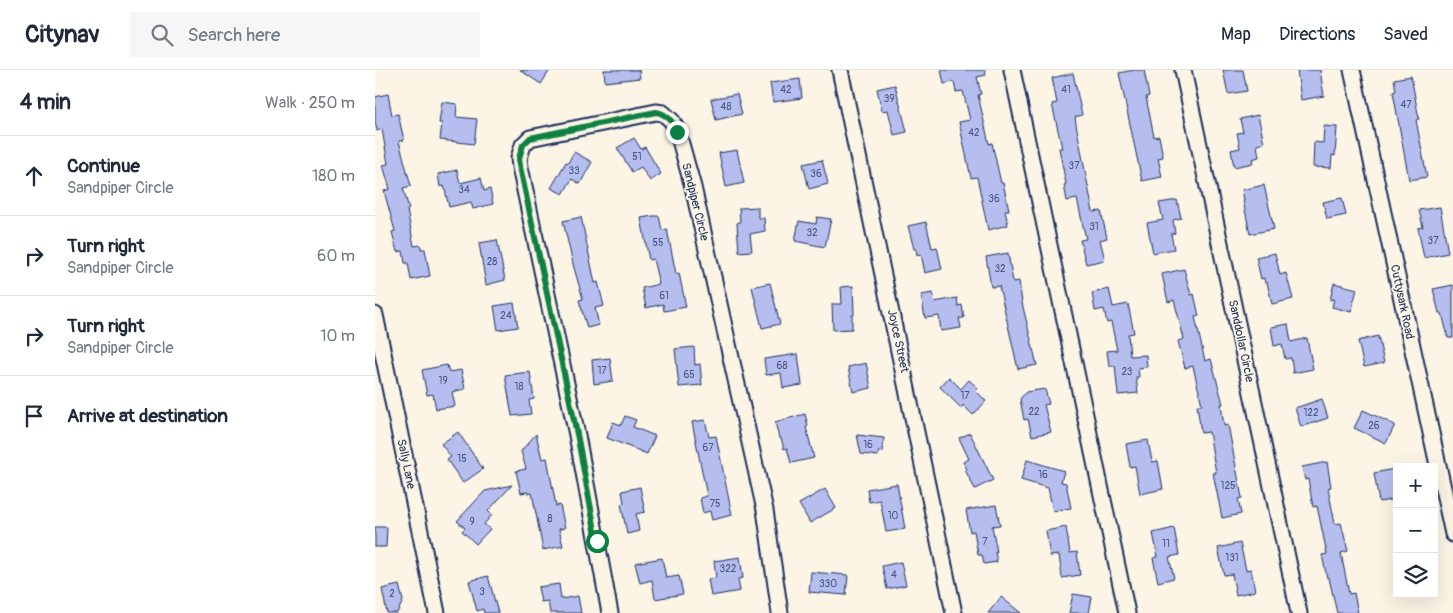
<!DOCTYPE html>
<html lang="en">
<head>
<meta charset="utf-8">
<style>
	body { margin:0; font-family:Pangolin,sans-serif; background:#f6f6f7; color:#1f2937 }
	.controls { position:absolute; right:15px; bottom:15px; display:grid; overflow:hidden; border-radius:0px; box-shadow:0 5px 20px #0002 }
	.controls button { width:45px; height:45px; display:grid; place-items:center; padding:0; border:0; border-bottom:1px solid #e0e1e3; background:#fff; color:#1f2937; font:25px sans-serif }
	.stop { position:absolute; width:15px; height:15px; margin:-11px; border:4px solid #0b8043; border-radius:50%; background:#fff }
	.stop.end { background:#0b8043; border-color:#fff; box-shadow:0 1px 5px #0008 }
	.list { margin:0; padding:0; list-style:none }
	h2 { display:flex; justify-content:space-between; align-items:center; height:65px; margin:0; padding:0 20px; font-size:21px }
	h2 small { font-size:16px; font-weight:400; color:#747a83 }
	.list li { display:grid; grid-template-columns:32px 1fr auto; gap:15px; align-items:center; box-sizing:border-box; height:80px; padding:0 20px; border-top:1px solid #e0e1e3 }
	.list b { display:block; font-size:19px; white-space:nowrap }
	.list p { margin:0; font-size:16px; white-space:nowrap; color:#747a83 }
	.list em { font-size:16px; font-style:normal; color:#747a83 }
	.icon { flex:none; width:28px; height:28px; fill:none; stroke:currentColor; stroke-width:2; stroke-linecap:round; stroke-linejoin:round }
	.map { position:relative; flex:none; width:1078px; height:543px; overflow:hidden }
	header { display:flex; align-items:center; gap:30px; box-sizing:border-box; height:70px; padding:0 25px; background:#fff; border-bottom:1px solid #e0e1e3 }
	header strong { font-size:24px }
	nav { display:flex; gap:28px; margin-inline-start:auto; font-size:18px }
	.search { width:350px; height:45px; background:#f6f6f7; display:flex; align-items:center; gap:12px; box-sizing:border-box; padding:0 18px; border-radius:0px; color:#747a83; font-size:19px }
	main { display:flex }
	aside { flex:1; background:#fff }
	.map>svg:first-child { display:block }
	.building { fill:#b6beef; stroke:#1b2f5e }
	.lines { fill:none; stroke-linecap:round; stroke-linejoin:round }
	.minor-casing { stroke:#1b2f5e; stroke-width:19 }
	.minor { stroke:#fcf5e5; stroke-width:15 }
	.route { stroke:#0b8043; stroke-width:6 }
	.labels { text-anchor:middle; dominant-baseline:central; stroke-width:4; stroke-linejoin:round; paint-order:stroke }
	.number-label { font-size:10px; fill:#425382 }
	.street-label { font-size:12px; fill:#1b2f5e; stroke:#fcf5e5 }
</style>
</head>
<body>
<header>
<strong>Citynav</strong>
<div class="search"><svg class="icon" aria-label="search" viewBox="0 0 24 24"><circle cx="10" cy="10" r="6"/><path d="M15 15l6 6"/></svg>Search here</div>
<nav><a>Map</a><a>Directions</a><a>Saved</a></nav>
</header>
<main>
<aside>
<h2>4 min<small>Walk · 250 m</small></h2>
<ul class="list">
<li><svg class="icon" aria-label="ahead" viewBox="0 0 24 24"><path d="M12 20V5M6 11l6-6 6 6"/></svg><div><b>Continue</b><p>Sandpiper Circle</p></div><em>180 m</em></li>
<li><svg class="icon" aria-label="right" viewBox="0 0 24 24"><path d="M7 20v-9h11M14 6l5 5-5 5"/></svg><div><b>Turn right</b><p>Sandpiper Circle</p></div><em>60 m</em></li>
<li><svg class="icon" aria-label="right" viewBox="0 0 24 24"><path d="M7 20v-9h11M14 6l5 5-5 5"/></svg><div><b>Turn right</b><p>Sandpiper Circle</p></div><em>10 m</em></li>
<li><svg class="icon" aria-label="arrive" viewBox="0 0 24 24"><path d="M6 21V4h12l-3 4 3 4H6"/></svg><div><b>Arrive at destination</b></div></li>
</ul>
</aside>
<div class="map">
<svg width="1078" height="543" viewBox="0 0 1078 543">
	<rect width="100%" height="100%" fill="#fcf5e5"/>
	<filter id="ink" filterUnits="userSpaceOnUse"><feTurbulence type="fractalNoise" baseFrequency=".02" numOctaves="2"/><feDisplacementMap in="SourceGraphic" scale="10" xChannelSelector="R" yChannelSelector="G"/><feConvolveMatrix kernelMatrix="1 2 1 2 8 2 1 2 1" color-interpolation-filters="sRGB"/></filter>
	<g filter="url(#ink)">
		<g class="building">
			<polygon points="145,0 175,0 166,14"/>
			<polygon points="229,0 264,0 265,8 230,12"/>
			<polygon points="566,0 610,0 611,5 602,7 606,24 603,25 614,74 617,73 626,113 628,113 634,140 630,140 633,155 613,160 602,107 596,108 584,52 595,50 588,21 581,22 579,12 569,14"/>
			<polygon points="759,0 769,0 774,26 771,27 779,67 784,66 788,87 783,88 787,107 767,111 744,3"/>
			<polygon points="848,0 868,0 872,21 853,24"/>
			<polygon points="922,0 945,0 949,26 926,30"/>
			<polygon points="698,3 707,45 700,47 701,54 718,142 726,141 732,168 725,170 730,190 711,194 705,170 711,169 702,129 692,131 689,115 691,114 684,78 687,78 677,34 682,33 677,8"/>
			<polygon points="1036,6 1044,49 1041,50 1052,107 1034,110 1018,22 1021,21 1019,9"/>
			<polygon points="425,9 427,28 398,32 395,13"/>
			<polygon points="520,15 532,62 519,65 513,40 507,41 502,19"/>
			<polygon points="13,24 17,45 23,44 29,70 24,71 36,116 28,118 34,139 32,140 39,176 46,175 46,179 50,179 55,206 36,210 33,193 30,193 28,181 22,182 17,162 20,161 9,121 15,119 8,95 13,94 7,59 2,61 0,51 0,27"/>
			<polygon points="362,24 367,44 341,50 336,29"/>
			<polygon points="67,32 82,34 81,47 102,49 99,74 65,70 67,53 64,53"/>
			<polygon points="883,45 889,73 882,75 884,87 877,89 878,93 859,97 856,80 865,78 862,63 868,62 865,49"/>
			<polygon points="949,56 962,57 960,86 957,85 956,98 938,97 939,72 948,73"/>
			<polygon points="259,68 266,79 270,77 286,104 275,111 266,97 257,102 242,78"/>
			<polygon points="362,80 369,113 351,117 344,83"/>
			<polygon points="199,82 217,92 205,114 197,109 188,124 176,118 191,92 193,93"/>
			<polygon points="447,90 453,114 434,119 428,94"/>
			<polygon points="82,100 85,113 106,108 109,121 115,119 118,134 98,139 96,132 74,137 69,116 65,117 63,104"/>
			<polygon points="889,115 899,159 875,164 868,130 869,130 867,120"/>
			<polygon points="967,128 971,145 952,149 948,132"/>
			<polygon points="802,130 806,148 798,150 800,163 796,164 799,179 778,183 772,153 788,150 784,133"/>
			<polygon points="383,137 383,148 389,148 390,161 375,164 377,181 364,182 362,153 365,152 364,138"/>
			<polygon points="1065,137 1073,183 1049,188 1043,158 1048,157 1044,140"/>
			<polygon points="278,146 284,146 287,160 292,159 301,204 304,203 311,237 289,241 288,234 271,238 267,218 284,214 278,189 274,190 266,148"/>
			<polygon points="206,147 220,213 223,212 229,236 220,238 224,255 212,258 204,230 208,229 199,198 188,151"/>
			<polygon points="442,147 456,149 450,177 420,171 424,151 441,154"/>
			<polygon points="551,152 557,178 562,177 567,199 550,203 546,184 542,185 541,179 539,179 533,156"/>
			<polygon points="122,170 130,210 111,215 104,173"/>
			<polygon points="633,183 638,212 644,211 647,233 662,295 643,299 624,216 616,217 611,187"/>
			<polygon points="900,183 905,205 911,203 918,229 897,234 892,212 890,213 889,208 886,209 881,187"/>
			<polygon points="809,199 816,225 819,224 824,246 820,247 830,291 836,289 848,334 846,334 849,356 853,355 867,428 863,429 866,444 847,448 838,403 841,403 834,362 826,363 822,335 827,335 818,296 810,298 803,271 809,269 799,230 793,232 787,204"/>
			<polygon points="395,213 405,254 387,258 377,217"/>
			<polygon points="959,213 982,219 976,242 957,237 959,229 955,230"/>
			<polygon points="1078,215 1078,268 1073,268 1067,243 1064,243 1058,219"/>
			<polygon points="478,216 479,245 477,245 477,259 458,260 457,234 467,234 466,217"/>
			<polygon points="734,219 738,237 753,234 759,263 753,264 755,286 771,285 772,297 763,298 764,307 761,307 763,323 743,325 740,296 734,296 732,281 742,280 736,252 732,253 729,239 720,241 717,223"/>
			<polygon points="558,223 559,232 582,228 583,236 587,235 589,248 584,248 586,258 566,261 564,246 550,248 546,225"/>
			<polygon points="139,233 143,257 123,260 119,236"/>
			<polygon points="913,254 916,272 932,268 938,299 918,303 916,288 910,289 907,274 899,276 896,257"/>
			<polygon points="1003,266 1009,293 989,297 983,271"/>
			<polygon points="319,277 320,295 325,294 327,315 304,317 300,279"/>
			<polygon points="423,284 427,315 408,318 406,303 391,305 389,289"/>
			<polygon points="235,288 238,311 219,314 217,290"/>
			<polygon points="491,293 496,318 478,322 473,297"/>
			<polygon points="72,295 74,302 86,300 90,319 77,322 80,336 61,339 58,324 52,325 47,300"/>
			<polygon points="155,302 159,329 154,330 156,344 137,346 130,305"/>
			<polygon points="574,307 586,319 594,310 603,318 601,321 611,331 598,345 588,335 586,338 565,317"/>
			<polygon points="670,319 674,334 669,335 676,362 657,366 653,349 649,350 645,329 651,322"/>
			<polygon points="947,329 953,348 926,357 920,338"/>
			<polygon points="988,340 1020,355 1011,373 979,358"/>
			<polygon points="430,344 433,356 431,357 439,388 416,393 412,378 409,379 406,368 404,368 400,352"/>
			<polygon points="250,346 261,350 258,357 280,366 272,384 232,368 238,352 246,355"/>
			<polygon points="330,350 334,367 341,366 357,445 337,450 335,441 328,443 325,428 332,426 317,352"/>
			<polygon points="83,362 108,399 88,413 72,390 76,387 66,374"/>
			<polygon points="595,363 618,410 600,419 590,400 592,399 588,392 594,389 584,368"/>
			<polygon points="161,364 167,389 172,388 181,436 185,435 190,458 184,459 188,476 168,480 157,423 153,424 153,422 146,423 141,401 151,399 146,381"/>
			<polygon points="482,365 509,368 508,382 504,381 503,386 486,384"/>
			<polygon points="773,370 777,392 783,391 788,419 765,424 760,396 755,397 751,374"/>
			<polygon points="652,390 689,401 686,412 691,413 696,438 678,441 673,418 646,410"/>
			<polygon points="952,392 956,417 953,418 960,454 966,453 973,481 966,483 974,524 979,523 983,543 962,543 954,508 952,508 947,485 952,484 942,436 938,437 933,409 930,410 927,397"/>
			<polygon points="1019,399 1022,429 1004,432 999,403"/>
			<polygon points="522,414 530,459 511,462 505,430 494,432 492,419"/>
			<polygon points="137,415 113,441 117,445 109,454 115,459 101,474 87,461 90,458 82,451 110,421"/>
			<polygon points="265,417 270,442 261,444 264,461 252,464 246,434 249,433 247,421"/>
			<polygon points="450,419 461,438 435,453 424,434"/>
			<polygon points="621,435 625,455 617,456 622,482 620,482 622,492 609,494 607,485 603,485 599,461 595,462 591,440"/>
			<polygon points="0,457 12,457 11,477 0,477"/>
			<polygon points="691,457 695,483 702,482 705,505 687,508 684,485 675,486 671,461"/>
			<polygon points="799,458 804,485 794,487 799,508 783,512 778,488 783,487 778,463"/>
			<polygon points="865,473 871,500 876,499 880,521 861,525 857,504 849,505 843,478"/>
			<polygon points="365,487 368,508 363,509 365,521 336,526 333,509 341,508 339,491"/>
			<polygon points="287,488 291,508 304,506 308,524 280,529 277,510 265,513 260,493"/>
			<polygon points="526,492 531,515 512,519 507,496"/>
			<polygon points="436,502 473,505 471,525 434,522"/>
			<polygon points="113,506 123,543 109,543 108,539 102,541 94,511"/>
			<polygon points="184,514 186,529 203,526 206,543 175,543 173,531 166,532 163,517"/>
			<polygon points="24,515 28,531 22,543 12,543 7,519"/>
			<polygon points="698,524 717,527 714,543 694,543"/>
			<polygon points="626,527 646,543 613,543"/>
		</g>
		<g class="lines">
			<g class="minor-casing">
				<g id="minor">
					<polyline points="465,0 579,543"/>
					<polyline points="637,0 752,543"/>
					<polyline points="808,0 924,543"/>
					<polyline points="977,0 1078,464"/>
					<polyline points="0,245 62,543"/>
					<polyline points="235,543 202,365 145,97 144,88 148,75 155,68 281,42 288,43 297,51 303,63 318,117 390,440 405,543"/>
				</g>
			</g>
			<use href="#minor" class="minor"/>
		</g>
	</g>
	<g class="lines" filter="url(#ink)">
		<path class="route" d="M222,471L202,364L145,97L144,88L148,75L155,68L281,42C293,44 298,52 302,62"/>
	</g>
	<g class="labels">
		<g class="number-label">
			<text x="411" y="20">42</text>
			<text x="691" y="20">41</text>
			<text x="514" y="29">39</text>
			<text x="1031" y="35">47</text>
			<text x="351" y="37">48</text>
			<text x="599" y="63">42</text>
			<text x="262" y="87">51</text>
			<text x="699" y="96">37</text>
			<text x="199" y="101">33</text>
			<text x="441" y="104">36</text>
			<text x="89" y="120">34</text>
			<text x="619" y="129">36</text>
			<text x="719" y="157">31</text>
			<text x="437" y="163">32</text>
			<text x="1058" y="171">37</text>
			<text x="283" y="173">55</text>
			<text x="117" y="192">28</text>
			<text x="625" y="199">32</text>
			<text x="289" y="226">61</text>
			<text x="131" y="246">24</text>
			<text x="407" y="296">68</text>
			<text x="227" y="301">17</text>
			<text x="752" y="302">23</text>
			<text x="314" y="305">65</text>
			<text x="68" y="311">19</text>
			<text x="144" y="317">18</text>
			<text x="590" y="326">17</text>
			<text x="659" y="342">22</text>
			<text x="936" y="343">122</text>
			<text x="999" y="356">26</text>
			<text x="493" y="375">16</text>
			<text x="333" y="378">67</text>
			<text x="87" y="389">15</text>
			<text x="668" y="405">16</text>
			<text x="853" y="416">125</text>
			<text x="340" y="434">75</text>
			<text x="518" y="446">10</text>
			<text x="175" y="449">8</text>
			<text x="97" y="452">9</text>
			<text x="610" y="472">7</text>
			<text x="791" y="474">11</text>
			<text x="857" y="488">131</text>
			<text x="353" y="499">322</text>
			<text x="519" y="505">4</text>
			<text x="453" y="514">330</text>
			<text x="107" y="522">3</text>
			<text x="17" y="524">2</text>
		</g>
		<g class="street-label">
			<text transform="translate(320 132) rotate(76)">Sandpiper Circle</text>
			<text transform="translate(1027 232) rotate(78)">Cuttysark Road</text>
			<text transform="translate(523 271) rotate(78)">Joyce Street</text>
			<text transform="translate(866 271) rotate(78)">Sanddollar Circle</text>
			<text transform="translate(31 394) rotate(78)">Sally Lane</text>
		</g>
	</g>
</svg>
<div class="controls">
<button>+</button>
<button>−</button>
<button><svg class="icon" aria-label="layers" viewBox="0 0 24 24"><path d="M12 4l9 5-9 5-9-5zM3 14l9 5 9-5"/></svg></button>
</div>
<div class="stop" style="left:222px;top:471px"></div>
<div class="stop end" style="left:302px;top:62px"></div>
</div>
</main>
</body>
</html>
